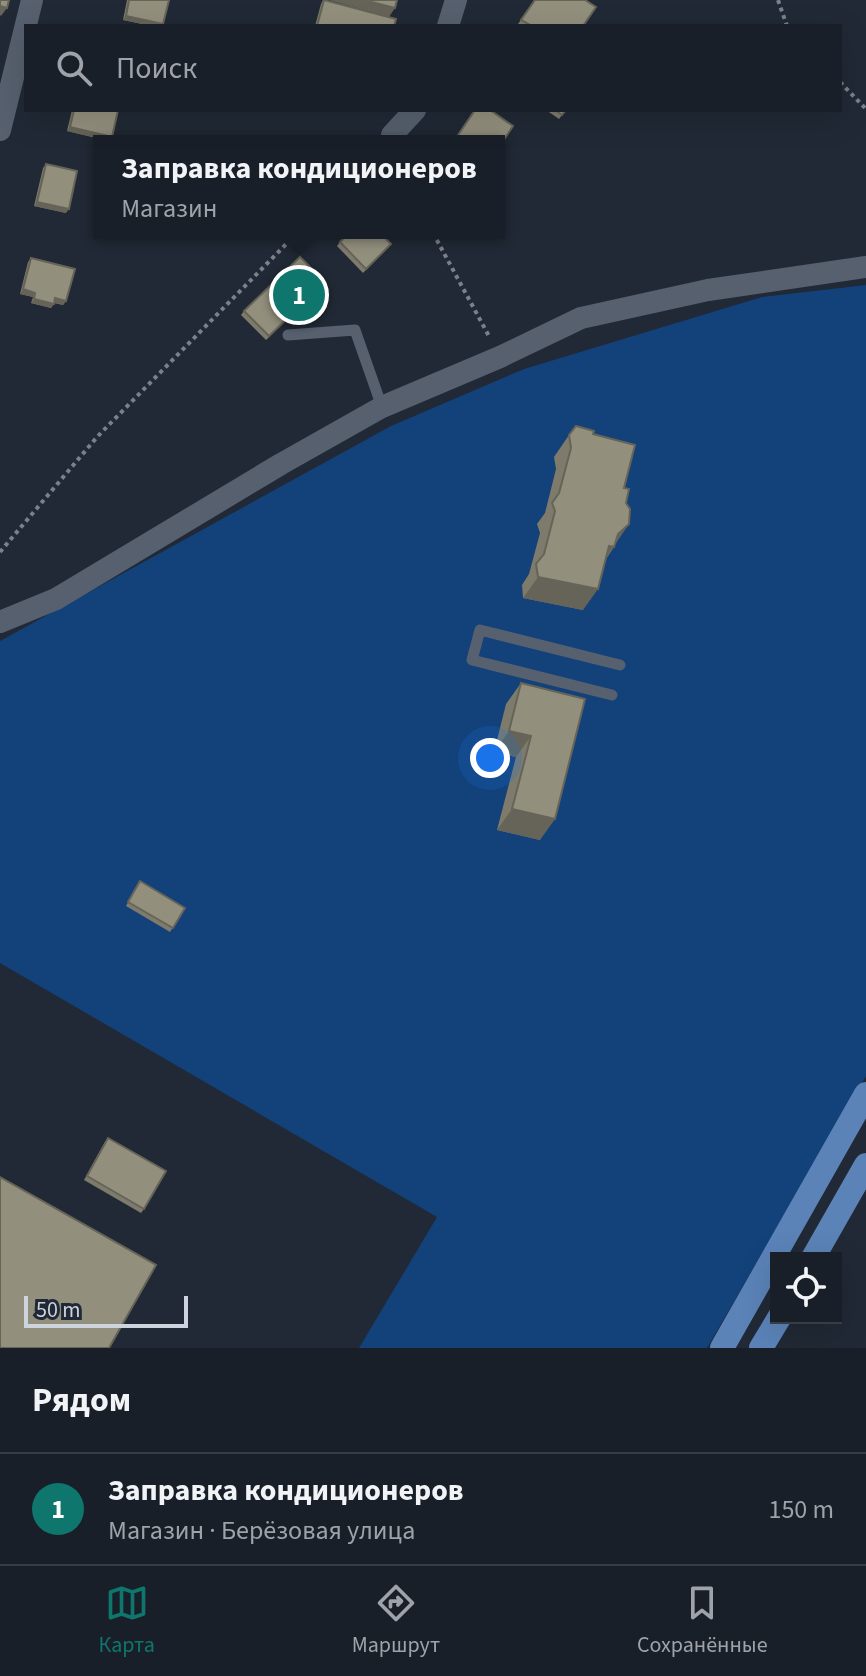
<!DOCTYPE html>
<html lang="ru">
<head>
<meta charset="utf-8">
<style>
	body { margin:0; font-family:"Source Sans 3",sans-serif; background:#212730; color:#f1f3f6 }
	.controls { position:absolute; right:24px; bottom:24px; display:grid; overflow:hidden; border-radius:0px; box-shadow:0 8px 32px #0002 }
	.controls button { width:72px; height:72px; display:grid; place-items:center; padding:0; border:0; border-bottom:2px solid #363d45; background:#181f28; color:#f1f3f6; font:40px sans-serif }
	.scale { position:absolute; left:24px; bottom:20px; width:164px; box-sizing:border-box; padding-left:8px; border:4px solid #ced4dd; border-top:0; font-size:22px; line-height:28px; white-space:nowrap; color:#ced4dd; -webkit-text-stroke:6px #202935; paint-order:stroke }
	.you { position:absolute; left:490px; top:758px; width:28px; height:28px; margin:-20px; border:6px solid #fff; border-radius:50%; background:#1a73e8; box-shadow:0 0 0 12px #1a73e833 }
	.badge { display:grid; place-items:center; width:52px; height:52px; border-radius:50%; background:#0f766e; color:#fff; font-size:26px; font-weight:700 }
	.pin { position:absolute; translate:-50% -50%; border:4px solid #fff; box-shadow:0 2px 8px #0006 }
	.popup { position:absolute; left:93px; top:135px; width:412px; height:104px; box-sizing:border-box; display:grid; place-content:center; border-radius:0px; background:#181f28; filter:drop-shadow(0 2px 6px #0005); font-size:26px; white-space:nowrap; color:#9fa2a8 }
	.popup b { font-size:30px; color:#f1f3f6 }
	.popup::after { content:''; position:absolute; left:50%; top:100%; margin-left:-16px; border:16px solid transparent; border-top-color:#181f28 }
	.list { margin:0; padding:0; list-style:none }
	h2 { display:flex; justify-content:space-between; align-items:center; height:104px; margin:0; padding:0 32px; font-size:34px }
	h2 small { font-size:26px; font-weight:400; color:#9fa2a8 }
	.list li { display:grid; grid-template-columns:52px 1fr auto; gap:24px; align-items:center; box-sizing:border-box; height:112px; padding:0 32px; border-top:2px solid #363d45 }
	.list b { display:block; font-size:30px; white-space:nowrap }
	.list p { margin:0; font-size:26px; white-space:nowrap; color:#9fa2a8 }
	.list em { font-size:26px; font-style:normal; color:#9fa2a8 }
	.icon { flex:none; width:44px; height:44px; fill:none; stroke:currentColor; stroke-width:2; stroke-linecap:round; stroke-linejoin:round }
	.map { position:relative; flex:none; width:866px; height:1348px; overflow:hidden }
	.search { position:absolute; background:#181f28; box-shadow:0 8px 32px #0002; left:24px; right:24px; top:24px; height:88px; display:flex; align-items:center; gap:20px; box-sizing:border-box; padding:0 28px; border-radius:0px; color:#9fa2a8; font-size:30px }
	.sheet { height:216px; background:#181f28 }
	nav { display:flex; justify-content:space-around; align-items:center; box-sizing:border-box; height:112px; border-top:2px solid #363d45; background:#181f28; font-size:22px; color:#9fa2a8 }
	nav a { display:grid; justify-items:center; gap:4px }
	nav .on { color:#0f766e }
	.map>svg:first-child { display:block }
	.green { fill:#134179 }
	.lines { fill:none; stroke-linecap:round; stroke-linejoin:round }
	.path { stroke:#79818b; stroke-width:4; stroke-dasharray:4 4; stroke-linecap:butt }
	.lane { stroke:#56606e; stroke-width:11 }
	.street { stroke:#56606e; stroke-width:22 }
	.primary { stroke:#5b83b8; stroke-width:24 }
	.wall { fill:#7e7b6c }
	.shaded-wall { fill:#666458 }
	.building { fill:#928f7d; stroke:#666458; stroke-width:2 }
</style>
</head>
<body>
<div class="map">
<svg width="866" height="1348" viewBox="0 0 866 1348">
	<rect width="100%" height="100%" fill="#202935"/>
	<polygon class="green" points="866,285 866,1076 707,1348 359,1348 437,1217 0,963 0,641 391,426 524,369 762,297"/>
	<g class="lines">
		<g class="path">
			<polyline points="778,0 787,26"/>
			<polyline points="840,82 866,109"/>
			<polyline points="433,233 490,338"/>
			<polyline points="0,552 97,437 297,233"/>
		</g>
		<g class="lane">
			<polyline points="288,335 355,330 382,407"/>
			<polyline points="612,695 472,660 480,630 620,665"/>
		</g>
		<g class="street">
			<polyline points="448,26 456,0"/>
			<polyline points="0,130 32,0"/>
			<polyline points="392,135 415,110"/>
			<polyline points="0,622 56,599 281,464 382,407 500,357 581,318 708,290 866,267"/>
		</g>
		<g class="primary">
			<polyline points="813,1258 866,1165"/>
			<polyline points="722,1348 866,1094"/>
			<polyline points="761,1348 779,1318"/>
		</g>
	</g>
	<g class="wall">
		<polygon points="127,0 169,0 162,26 152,26 123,20"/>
		<polygon points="323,0 394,26 315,26 321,4"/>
		<polygon points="535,0 583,26 522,26 518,24"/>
		<polygon points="72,110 118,110 112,137 109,141 67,131"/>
		<polygon points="546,110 566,110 559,119"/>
		<polygon points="46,164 66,213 34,206 43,168"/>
		<polygon points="340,242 391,244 363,273 337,246"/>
		<polygon points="31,258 66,301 63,305 54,303 51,308 31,303 33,297 20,294 28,262"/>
		<polygon points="325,282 266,340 241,315 244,311"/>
		<polygon points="593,434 624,488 614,547 606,559 583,610 523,598 522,585 529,574 540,533 537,524 545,513 556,469 554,457 569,435"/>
		<polygon points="521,683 585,699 540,840 497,830 516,757 494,752 506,704"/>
		<polygon points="140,881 185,908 170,932 126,906"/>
		<polygon points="105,1142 144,1209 141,1213 84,1180"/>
	</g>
	<g class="shaded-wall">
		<polygon points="329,0 364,0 395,8 389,17"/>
		<polygon points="0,6 7,8 1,16 0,15"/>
		<polygon points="126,16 163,24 162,26 152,26 123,20"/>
		<polygon points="70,127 112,137 109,141 67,131"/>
		<polygon points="37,202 69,209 66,213 34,206"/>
		<polygon points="325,282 322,286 266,340 269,336"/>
		<polygon points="23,289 35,293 33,297 20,294"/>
		<polygon points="55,298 66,301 63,305 53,302"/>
		<polygon points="34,299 54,304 51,308 31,303"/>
		<polygon points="629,524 599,568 594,567 618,534"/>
		<polygon points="538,577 598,589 583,610 523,598"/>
		<polygon points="509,731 531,736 516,757 494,752"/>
		<polygon points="512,809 555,819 540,840 497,830"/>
	</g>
	<g class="building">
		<polygon points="0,0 9,0 7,8 0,6"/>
		<polygon points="129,0 169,0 163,24 126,16"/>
		<polygon points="324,0 396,19 394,26 317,26"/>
		<polygon points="364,0 397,0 395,8"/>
		<polygon points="535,0 585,0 596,7 583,26 532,26 521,20"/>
		<polygon points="74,110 118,110 112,137 70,127"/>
		<polygon points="475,110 490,110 513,126 499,147 499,141 454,141"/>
		<polygon points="555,110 566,110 562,115"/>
		<polygon points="46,164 77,171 69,209 37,202"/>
		<polygon points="349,233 380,233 391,244 366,269 340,242"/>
		<polygon points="300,257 325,282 269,336 244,311"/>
		<polygon points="31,258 75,269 66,301 55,298 54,304 34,299 35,293 23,289"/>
		<polygon points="576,426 594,431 593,434 635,445 624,488 629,489 626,503 630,509 629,524 618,534 614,547 609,546 598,589 538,577 536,564 544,554 555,511 552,503 559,493 571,448 569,435"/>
		<polygon points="521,683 585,699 555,819 512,809 531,736 509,731"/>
		<polygon points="140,881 185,908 173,928 128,902"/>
		<polygon points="108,1138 166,1171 144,1209 87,1176"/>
		<polygon points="0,1177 156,1265 109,1348 0,1348"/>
	</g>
</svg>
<div class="controls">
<button><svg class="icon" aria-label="locate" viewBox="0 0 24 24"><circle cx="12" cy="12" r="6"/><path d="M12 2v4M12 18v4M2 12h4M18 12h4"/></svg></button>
</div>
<div class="scale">50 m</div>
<div class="you"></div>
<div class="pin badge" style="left:299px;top:295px">1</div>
<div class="popup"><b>Заправка кондиционеров</b>Магазин</div>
<div class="search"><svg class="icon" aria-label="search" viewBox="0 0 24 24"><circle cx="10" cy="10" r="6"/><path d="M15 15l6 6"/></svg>Поиск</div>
</div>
<section class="sheet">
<h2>Рядом<small></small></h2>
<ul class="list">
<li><span class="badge">1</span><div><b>Заправка кондиционеров</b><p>Магазин · Берёзовая улица</p></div><em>150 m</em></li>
</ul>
</section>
<nav>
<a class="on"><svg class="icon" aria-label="map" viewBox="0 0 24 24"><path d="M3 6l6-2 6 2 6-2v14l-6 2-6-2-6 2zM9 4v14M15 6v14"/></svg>Карта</a>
<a><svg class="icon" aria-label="directions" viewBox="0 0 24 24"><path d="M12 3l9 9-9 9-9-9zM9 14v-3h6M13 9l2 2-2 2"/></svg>Маршрут</a>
<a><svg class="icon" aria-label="saved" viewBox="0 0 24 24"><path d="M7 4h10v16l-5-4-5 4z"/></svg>Сохранённые</a>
</nav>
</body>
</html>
